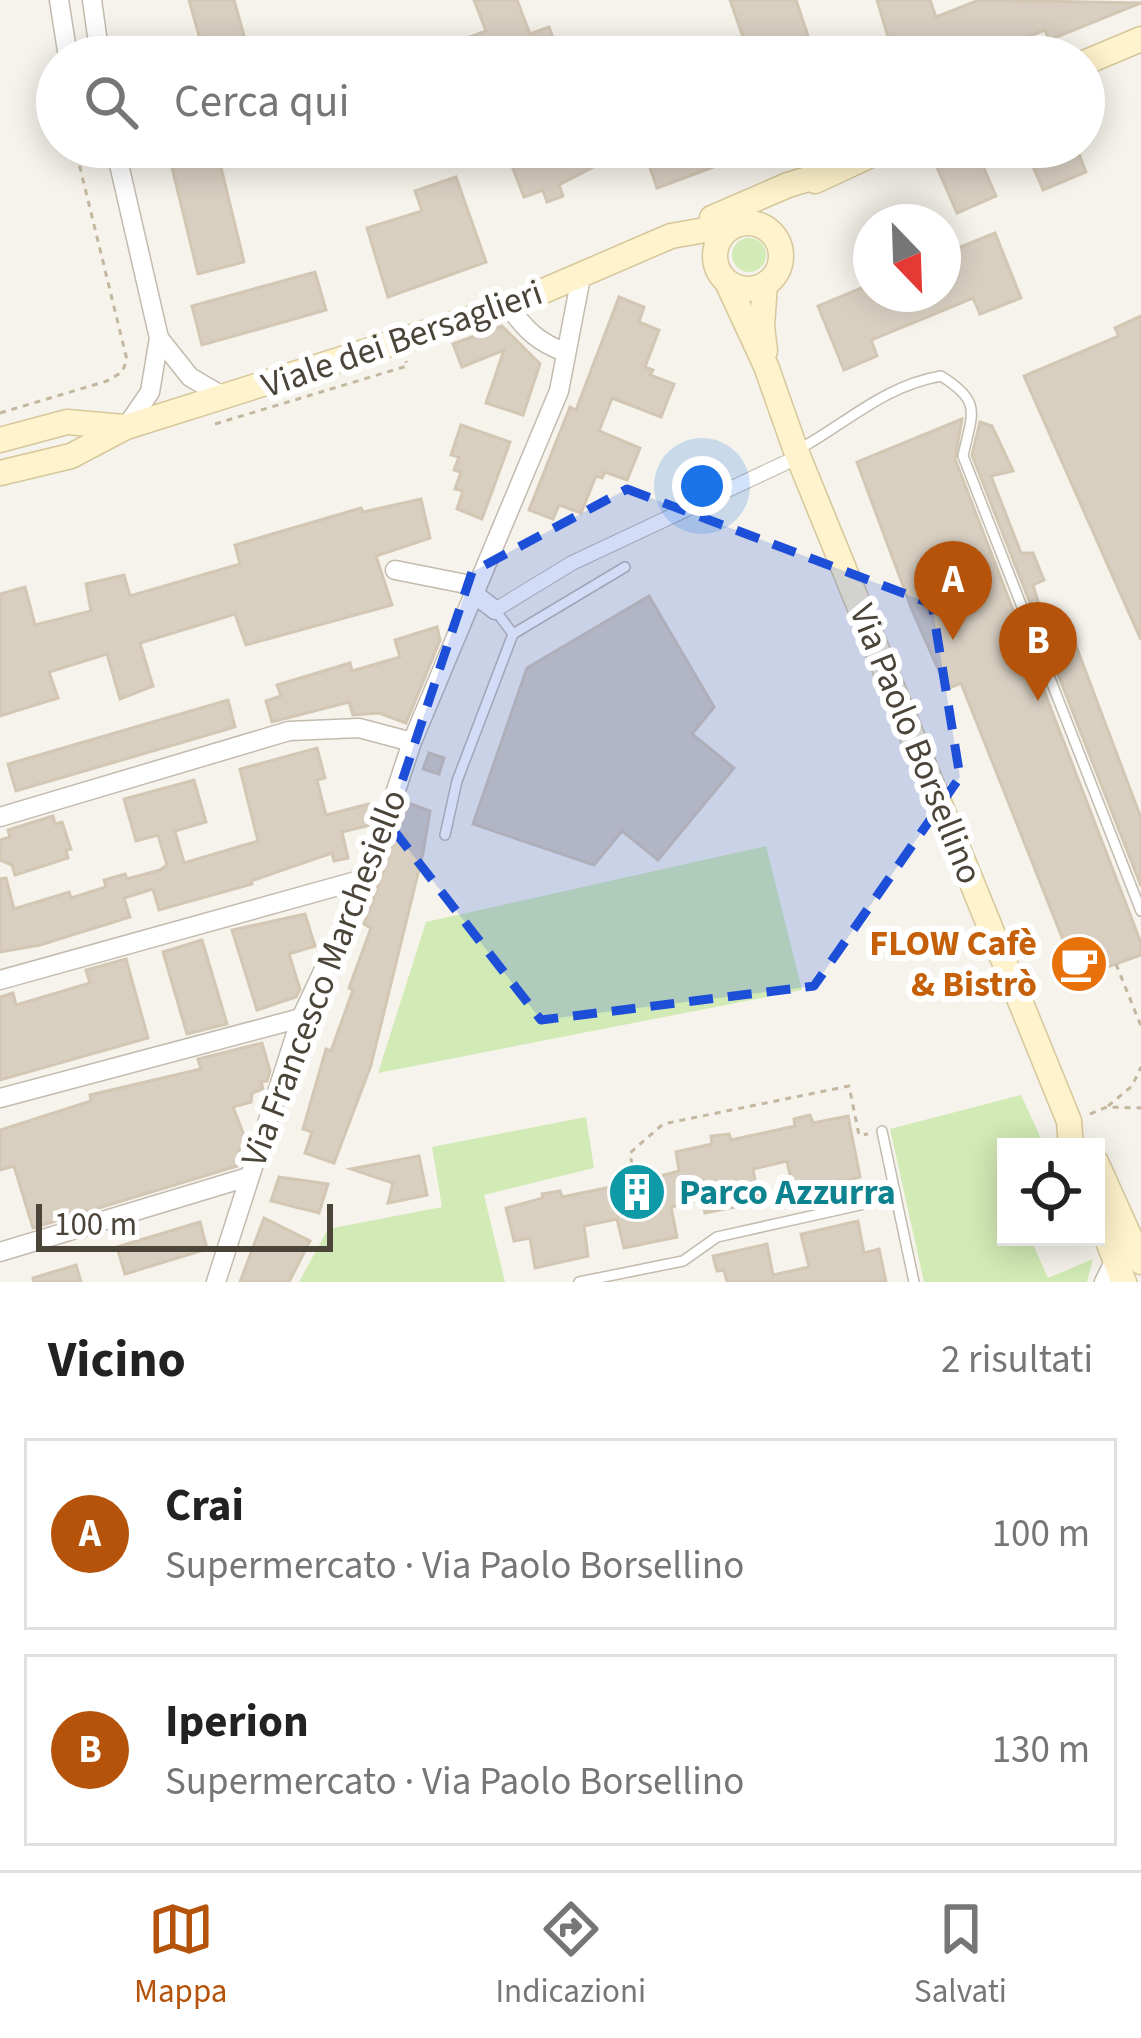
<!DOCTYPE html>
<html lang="it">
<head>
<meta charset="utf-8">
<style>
	body { margin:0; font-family:"Source Sans 3",sans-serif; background:#f2f2f2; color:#222 }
	.controls { position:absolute; right:36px; bottom:36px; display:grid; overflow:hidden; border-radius:0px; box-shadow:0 6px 30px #0003 }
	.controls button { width:108px; height:108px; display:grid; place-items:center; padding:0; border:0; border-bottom:3px solid #e0e0e0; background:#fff; color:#222; font:60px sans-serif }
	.compass { position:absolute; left:853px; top:204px; width:108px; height:108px; border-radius:50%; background:#fff; box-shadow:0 6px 30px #0003; rotate:157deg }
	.scale { position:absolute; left:36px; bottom:30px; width:297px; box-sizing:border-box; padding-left:12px; border:6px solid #4b4439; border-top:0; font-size:33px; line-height:42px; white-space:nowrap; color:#4b4439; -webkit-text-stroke:9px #fff; paint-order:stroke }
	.you { position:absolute; left:702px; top:486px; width:42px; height:42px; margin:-30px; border:9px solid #fff; border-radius:50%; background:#1a73e8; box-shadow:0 0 0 18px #1a73e833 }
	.badge { display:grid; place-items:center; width:78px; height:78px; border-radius:50%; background:#b45309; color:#fff; font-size:39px; font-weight:700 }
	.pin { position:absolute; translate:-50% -99px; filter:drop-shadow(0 3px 6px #0008) }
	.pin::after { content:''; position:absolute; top:63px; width:42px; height:36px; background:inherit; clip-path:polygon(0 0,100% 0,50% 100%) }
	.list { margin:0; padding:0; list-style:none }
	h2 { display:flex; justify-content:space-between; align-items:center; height:156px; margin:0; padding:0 48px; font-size:51px }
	h2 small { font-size:39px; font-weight:400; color:#767676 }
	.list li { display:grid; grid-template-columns:78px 1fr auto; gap:36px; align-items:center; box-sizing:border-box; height:192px; margin:0 24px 24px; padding:0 24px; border:3px solid #e0e0e0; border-radius:0px }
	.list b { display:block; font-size:45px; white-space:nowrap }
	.list p { margin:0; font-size:39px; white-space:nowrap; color:#767676 }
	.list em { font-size:39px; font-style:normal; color:#767676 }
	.icon { flex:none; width:66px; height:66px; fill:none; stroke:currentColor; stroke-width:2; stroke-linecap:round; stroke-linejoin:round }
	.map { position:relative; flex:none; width:1141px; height:1282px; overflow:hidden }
	.search { position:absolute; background:#fff; box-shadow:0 6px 30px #0003; left:36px; right:36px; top:36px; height:132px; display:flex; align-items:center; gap:30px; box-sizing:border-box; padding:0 42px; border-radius:66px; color:#767676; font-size:45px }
	.sheet { height:588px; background:#fff }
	nav { display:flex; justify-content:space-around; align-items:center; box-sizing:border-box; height:168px; border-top:3px solid #e0e0e0; background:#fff; font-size:33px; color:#767676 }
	nav a { display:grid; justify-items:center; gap:6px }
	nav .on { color:#b45309 }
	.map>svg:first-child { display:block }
	.green { fill:#d2eab5 }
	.building { fill:#d8cfc1; stroke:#d3c7b4; stroke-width:3 }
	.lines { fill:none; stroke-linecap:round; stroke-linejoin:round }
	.service-casing { stroke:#c2bbae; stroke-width:12 }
	.pedestrian-casing { stroke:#c2bbae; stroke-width:16 }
	.minor-casing { stroke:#c2bbae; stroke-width:21 }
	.secondary-casing { stroke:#d6c79b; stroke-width:27 }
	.path { stroke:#c4b79f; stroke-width:3; stroke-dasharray:6 6; stroke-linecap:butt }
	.service { stroke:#fff; stroke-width:9 }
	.pedestrian { stroke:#fff; stroke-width:14 }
	.minor { stroke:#fff; stroke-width:18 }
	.secondary { stroke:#fff3cd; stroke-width:24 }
	.marked { fill:#1d4ed8; fill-opacity:0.2; stroke:#1d4ed8; stroke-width:9; stroke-dasharray:24 15; stroke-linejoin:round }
	.labels { text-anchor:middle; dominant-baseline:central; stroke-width:12; stroke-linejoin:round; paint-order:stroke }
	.street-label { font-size:36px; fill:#4b4439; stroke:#fff }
	.food-label { font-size:36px; font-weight:bold; fill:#c56008; stroke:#fff; text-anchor:end }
	.culture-label { font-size:36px; font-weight:bold; fill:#0d838f; stroke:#fff; text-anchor:start }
</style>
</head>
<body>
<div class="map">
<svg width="1141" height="1282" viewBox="0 0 1141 1282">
	<rect width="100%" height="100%" fill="#f6f3ec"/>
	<g class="green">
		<circle cx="749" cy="255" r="17"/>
		<polygon points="766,846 802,990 378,1073 426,922"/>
		<polygon points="1021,1095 1045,1147 1006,1147 1006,1237 1030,1237 1048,1278 1093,1259 1087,1282 924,1282 890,1129"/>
		<polygon points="586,1117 594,1168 484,1195 505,1282 299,1282 328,1229 442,1207 432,1147"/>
	</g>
	<g class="building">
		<polygon points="189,0 234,0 250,57 205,57"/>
		<polygon points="474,0 517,0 530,34 549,27 560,57 471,57 465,39 486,31"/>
		<polygon points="730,0 796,0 815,57 750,57"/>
		<polygon points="877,0 930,0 936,17 979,0 1141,3 1049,40 1045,30 974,57 894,57"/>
		<polygon points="650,38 657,57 605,57 605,55"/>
		<polygon points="167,147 216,147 244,262 198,274"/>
		<polygon points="525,147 593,147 599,164 559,185 563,196 547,202 543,190 524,197 512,166 529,160"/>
		<polygon points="643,147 762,147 762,149 657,188"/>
		<polygon points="1025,147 1076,147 1086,172 1043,190"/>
		<polygon points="975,148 996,196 957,213 936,165"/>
		<polygon points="456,177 486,262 388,297 367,228 422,211 415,191"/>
		<polygon points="995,233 1021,298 980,314 973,298 871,340 877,356 844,370 818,306 871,284 871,294 943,294 943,254"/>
		<polygon points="315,272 326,310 202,345 192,306"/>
		<polygon points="619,297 644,307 639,322 659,330 645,367 653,370 650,375 674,384 661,417 612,398 599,431 640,448 627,480 605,472 602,478 596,476 581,513 559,505 553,519 529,510 570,407 576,410"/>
		<polygon points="1141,316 1141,640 1024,376 1119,336 1115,328"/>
		<polygon points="502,326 540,364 523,415 486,403 504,350 462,367 453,344"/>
		<polygon points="962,419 955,459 1141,943 1141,955 1066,982 1056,959 1069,955 961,683 947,689 912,610 857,462"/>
		<polygon points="980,422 992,426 1013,471 991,476 1021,553 1033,553 1044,580 1033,585 1053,650 1076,646 1141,818 1141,886 972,455"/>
		<polygon points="461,425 510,442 482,519 457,509 463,491 455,489 461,472 454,470 459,457 451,455"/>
		<polygon points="421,499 430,538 376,556 392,605 246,645 235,614 140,643 153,686 120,699 107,654 49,672 58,698 0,716 0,594 25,587 35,625 91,611 86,584 124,575 130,596 240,564 235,545 361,508 363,512"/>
		<polygon points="649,596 714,707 692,734 734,768 658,860 622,831 594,865 473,824 527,668"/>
		<polygon points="437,627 440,640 406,723 379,713 353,715 349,702 272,722 266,701 281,696 277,685 350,663 352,671 400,657 395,640"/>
		<polygon points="228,700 235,727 16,791 8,764"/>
		<polygon points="317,748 325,778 317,780 326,815 369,804 370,825 342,832 348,858 334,861 332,853 251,881 252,884 159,910 153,889 124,898 130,917 40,945 0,952 0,879 6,878 14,909 69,892 71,898 106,887 104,880 125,874 127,879 160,870 167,865 158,835 136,841 124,799 194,780 206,822 175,831 184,863 258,841 240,769"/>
		<polygon points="429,753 444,758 439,774 423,769"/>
		<polygon points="408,803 430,811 423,853 371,1065 334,1163 305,1153 312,1132 303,1129 326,1049 331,1051 353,990 349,988 371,928 364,924"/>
		<polygon points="53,816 55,824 62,822 71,849 66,850 68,858 15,875 12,865 0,860 0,840 10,837 8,830"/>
		<polygon points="305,914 315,946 289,954 300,989 296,997 257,1010 232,930"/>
		<polygon points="202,940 227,1024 187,1034 163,952"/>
		<polygon points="126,959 148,1038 0,1080 0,997 13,993 16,1005 90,983 86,970"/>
		<polygon points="262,1043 270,1071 267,1081 261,1082 263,1089 252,1093 251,1102 233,1107 247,1143 239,1150 237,1166 33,1228 14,1166 0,1170 0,1130 91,1101 90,1095 201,1069 198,1059"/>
		<polygon points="810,1115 813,1123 848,1116 860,1177 794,1194 787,1161 753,1169 759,1202 705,1213 702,1199 671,1207 677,1237 624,1248 617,1219 584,1226 588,1256 535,1268 530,1238 514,1241 506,1208 543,1198 542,1194 560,1191 562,1197 625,1184 624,1177 640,1175 642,1181 679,1171 676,1152 712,1144 711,1136 729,1134 731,1140 795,1126 794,1119"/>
		<polygon points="419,1156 427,1195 388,1203 393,1183 351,1169"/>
		<polygon points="279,1177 328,1184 319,1213 271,1201"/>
		<polygon points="264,1218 310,1241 289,1282 240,1282"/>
		<polygon points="858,1221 864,1253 879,1249 886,1282 727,1282 724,1270 717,1271 713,1256 767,1244 773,1275 809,1267 801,1234"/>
		<polygon points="200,1222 207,1249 125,1274 117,1247"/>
		<polygon points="76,1265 81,1282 34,1282 33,1278"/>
	</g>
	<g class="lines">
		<g class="service-casing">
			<g id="service">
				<path d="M796,451C846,424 883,386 941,376C983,402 972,413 963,456L1141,911"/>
				<polyline points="513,634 625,567"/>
				<polyline points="445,835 457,781 513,634 495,610"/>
				<polyline points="882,1131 914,1282"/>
				<polyline points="579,1282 683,1261 717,1237 896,1197"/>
			</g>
		</g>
		<g class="pedestrian-casing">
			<polyline id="pedestrian" points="495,610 572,563 785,463"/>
		</g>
		<g class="minor-casing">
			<g id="minor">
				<polyline points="59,0 68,57"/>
				<polyline points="92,0 100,57"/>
				<polyline points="115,147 159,338 150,392 126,427"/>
				<path d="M509,306C524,329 539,343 565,352"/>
				<polyline points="159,338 190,377 226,398"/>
				<polyline points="395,570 476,586"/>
				<polyline points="473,593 495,610"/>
				<polyline points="0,817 289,731 359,728 412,742"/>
				<polyline points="0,980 367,878"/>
				<polyline points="0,1098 301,1018"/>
				<polyline points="0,1252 248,1177"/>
				<polyline points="216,1282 301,1018 367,878 412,742 559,391 581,277"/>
				<polyline points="1104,1282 1115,1260"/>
			</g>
		</g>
		<g class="secondary-casing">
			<g id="secondary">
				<polyline points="1084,63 1141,39"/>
				<polyline points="815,181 888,147"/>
				<polyline points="712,218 788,185 828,173"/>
				<circle cx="748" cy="256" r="33"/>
				<polyline points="727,282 766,366 796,451 1069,1121 1071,1147"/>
				<polyline points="765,351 762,326 765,284"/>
				<polyline points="0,440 67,422 124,427"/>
				<polyline points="0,473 71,456 126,427 504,308 671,236 705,230 724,232"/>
				<polyline points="1096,1162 1141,1262"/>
				<polyline points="1096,1211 1124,1282"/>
			</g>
		</g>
		<g class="path">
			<polyline points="0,413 107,381 122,372 127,360 75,147"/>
			<polyline points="215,424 407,366 406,361"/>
			<polyline points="1116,964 1141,1026"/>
			<polyline points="1108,1106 1132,1086 1141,1067"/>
			<polyline points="1090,1114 1107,1107 1141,1108"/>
			<polyline points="634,1176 630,1153 663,1124 849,1086 859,1135 868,1134"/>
		</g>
		<use href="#service" class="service"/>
		<use href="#pedestrian" class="pedestrian"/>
		<use href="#minor" class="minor"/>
		<use href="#secondary" class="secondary"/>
	</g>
	<path class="marked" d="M627,489L932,604L960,777L814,986L541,1020L388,823L472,572Z"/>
	<defs>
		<g id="cafe-disc" transform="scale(3)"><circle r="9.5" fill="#e8710a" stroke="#fff"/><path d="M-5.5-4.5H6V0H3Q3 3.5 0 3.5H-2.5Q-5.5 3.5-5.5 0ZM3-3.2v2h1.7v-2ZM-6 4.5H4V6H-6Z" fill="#fff"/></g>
		<g id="building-disc" transform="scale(3)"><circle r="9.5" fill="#0f9aa8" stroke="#fff"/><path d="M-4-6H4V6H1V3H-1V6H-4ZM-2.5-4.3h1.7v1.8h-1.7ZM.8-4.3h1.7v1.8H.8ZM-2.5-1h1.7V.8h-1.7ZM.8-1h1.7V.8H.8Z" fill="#fff"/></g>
	</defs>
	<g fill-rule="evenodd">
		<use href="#cafe-disc" x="1079" y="964"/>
		<use href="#building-disc" x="637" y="1192"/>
	</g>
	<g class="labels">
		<g class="street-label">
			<text transform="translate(402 339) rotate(-19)">Viale dei Bersaglieri</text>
			<text transform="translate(916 744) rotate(68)">Via Paolo Borsellino</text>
			<text transform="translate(324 978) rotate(-69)">Via Francesco Marchesiello</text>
		</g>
		<g class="food-label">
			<text x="1037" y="943">FLOW Cafè<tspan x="1037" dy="41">&amp; Bistrò</tspan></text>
		</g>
		<g class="culture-label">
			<text x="679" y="1192">Parco Azzurra</text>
		</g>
	</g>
</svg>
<div class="controls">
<button><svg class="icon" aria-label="locate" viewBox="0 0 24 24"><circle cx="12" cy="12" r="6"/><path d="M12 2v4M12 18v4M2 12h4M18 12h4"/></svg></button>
</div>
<svg class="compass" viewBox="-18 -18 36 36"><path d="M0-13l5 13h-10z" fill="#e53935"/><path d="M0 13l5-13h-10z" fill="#767676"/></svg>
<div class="scale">100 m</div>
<div class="you"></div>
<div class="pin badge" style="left:953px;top:640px">A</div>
<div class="pin badge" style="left:1038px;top:701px">B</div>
<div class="search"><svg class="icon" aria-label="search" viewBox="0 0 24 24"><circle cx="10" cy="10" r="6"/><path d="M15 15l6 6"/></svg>Cerca qui</div>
</div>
<section class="sheet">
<h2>Vicino<small>2 risultati</small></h2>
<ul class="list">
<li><span class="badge">A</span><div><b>Crai</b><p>Supermercato · Via Paolo Borsellino</p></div><em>100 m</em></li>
<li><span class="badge">B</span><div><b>Iperion</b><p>Supermercato · Via Paolo Borsellino</p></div><em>130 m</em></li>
</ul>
</section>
<nav>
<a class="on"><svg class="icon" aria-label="map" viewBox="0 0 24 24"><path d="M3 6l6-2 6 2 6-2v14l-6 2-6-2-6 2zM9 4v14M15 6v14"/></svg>Mappa</a>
<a><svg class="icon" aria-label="directions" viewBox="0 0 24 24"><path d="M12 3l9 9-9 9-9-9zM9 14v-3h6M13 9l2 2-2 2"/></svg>Indicazioni</a>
<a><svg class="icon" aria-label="saved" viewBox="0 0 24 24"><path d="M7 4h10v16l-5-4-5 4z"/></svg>Salvati</a>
</nav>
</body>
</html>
